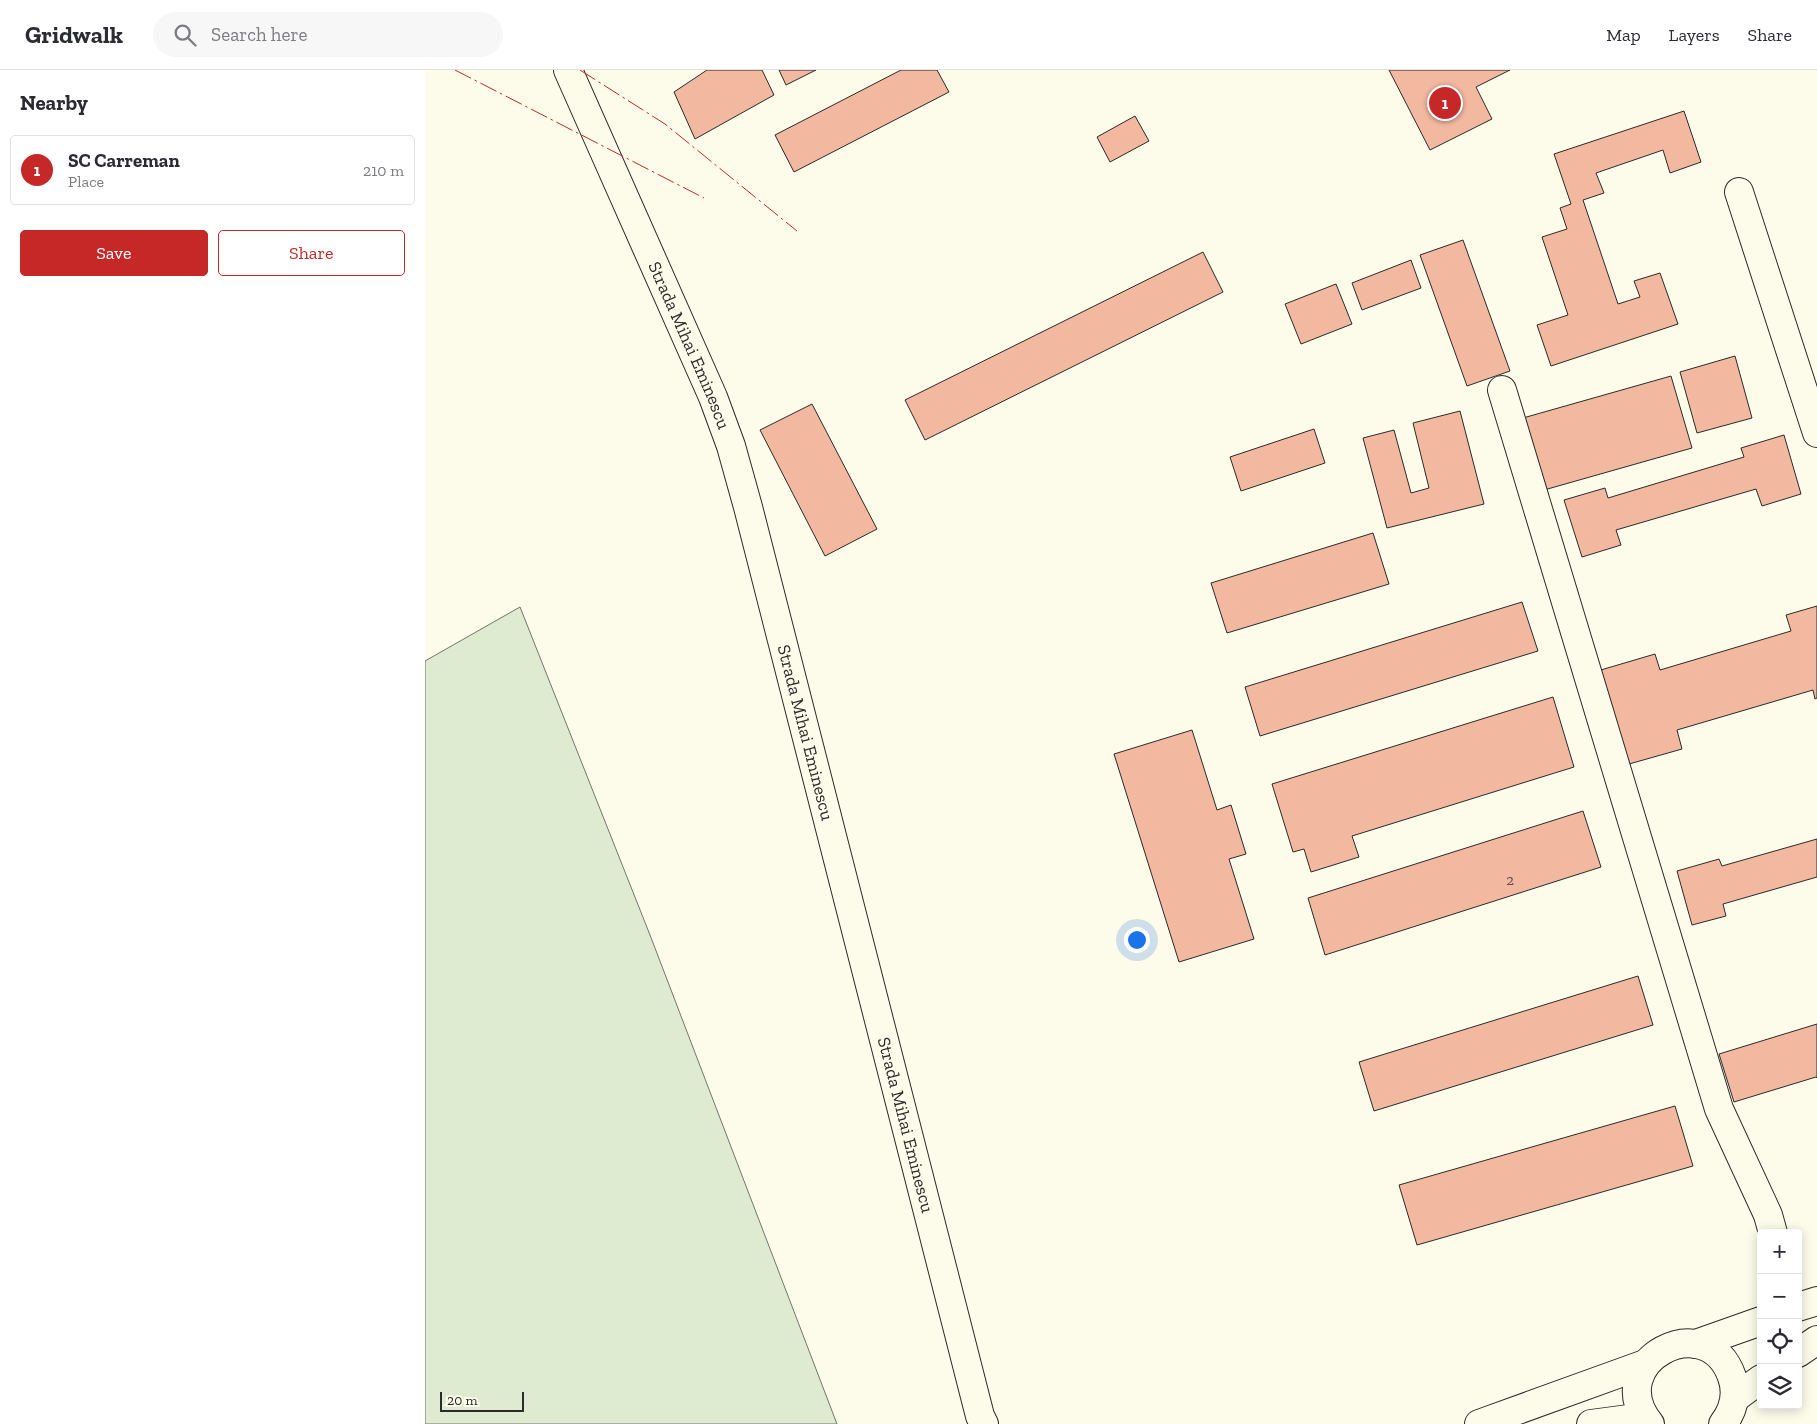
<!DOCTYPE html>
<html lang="en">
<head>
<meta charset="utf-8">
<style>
	body { margin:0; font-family:"Zilla Slab",serif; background:#f7f7f7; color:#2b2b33 }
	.controls { position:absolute; right:15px; bottom:15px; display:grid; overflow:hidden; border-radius:5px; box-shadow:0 2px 12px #0003 }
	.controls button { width:45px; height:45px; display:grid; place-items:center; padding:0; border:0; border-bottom:1px solid #e1e1e2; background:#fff; color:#2b2b33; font:25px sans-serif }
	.scale { position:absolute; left:15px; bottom:12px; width:84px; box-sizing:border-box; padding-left:5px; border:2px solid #2b2b2b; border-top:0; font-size:14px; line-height:18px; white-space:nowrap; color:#2b2b2b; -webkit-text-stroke:4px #fdfbea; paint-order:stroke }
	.you { position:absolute; left:711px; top:869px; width:18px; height:18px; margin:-12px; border:4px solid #fff; border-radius:50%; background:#1a73e8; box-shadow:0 0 0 8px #1a73e833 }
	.badge { display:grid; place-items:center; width:32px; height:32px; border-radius:50%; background:#c62828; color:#fff; font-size:16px; font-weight:700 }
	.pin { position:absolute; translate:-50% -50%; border:2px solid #fff; box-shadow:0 1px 5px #0006 }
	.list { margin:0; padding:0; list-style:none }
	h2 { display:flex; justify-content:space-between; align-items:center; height:65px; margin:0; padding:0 20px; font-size:21px }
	h2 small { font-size:16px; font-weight:400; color:#7c7c81 }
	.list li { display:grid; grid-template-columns:32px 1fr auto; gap:15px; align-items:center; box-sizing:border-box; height:70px; margin:0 10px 10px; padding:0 10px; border:1px solid #e1e1e2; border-radius:5px }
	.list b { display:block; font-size:19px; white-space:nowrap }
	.list p { margin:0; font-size:16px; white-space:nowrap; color:#7c7c81 }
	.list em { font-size:16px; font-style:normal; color:#7c7c81 }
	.actions { display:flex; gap:10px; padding:15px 20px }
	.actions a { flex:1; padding:11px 0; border:1px solid #c62828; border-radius:5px; text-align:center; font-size:18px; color:#c62828 }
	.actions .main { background:#c62828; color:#fff }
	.icon { flex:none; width:28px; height:28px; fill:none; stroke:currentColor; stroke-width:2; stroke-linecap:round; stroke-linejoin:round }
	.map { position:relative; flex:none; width:1392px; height:1354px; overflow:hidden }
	header { display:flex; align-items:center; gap:30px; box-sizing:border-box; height:70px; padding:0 25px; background:#fff; border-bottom:1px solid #e1e1e2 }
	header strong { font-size:24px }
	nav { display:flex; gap:28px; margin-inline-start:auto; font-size:18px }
	.search { width:350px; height:45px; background:#f7f7f7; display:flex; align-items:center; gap:12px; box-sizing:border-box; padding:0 18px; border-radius:28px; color:#7c7c81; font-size:19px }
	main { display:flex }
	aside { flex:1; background:#fff }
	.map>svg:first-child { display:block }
	.green { fill:#deebd1; stroke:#74746e }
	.building { fill:#f2b8a0; stroke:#2b2b2b }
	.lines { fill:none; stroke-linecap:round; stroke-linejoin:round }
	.minor-casing { stroke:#2b2b2b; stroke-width:30 }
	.major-casing { stroke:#2b2b2b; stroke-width:30 }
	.minor { stroke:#fdfbea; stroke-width:28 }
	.major { stroke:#fdfbea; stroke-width:28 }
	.power { stroke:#c62828; stroke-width:1; stroke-dasharray:18 4 2.5 4; stroke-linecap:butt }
	.labels { text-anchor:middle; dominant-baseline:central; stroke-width:4; stroke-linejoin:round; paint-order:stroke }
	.number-label { font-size:15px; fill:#5d4e48 }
	.street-label { font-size:18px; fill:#2b2b2b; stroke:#fdfbea }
</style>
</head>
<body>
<header>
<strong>Gridwalk</strong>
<div class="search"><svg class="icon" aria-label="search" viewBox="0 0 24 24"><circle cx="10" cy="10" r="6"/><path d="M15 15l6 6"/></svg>Search here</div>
<nav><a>Map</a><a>Layers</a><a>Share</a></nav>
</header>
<main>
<aside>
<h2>Nearby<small></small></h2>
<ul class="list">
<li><span class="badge">1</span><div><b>SC Carreman</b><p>Place</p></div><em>210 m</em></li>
</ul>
<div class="actions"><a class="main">Save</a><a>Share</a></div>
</aside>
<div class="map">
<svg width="1392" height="1354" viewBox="0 0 1392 1354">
	<rect width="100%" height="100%" fill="#fdfbea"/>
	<polygon class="green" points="95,537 225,865 412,1354 0,1354 0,591"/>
	<g class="building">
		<polygon points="282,0 337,0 349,25 270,69 249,22"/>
		<polygon points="354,0 391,0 361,15"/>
		<polygon points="476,0 512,0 524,22 369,102 350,65"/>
		<polygon points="964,0 1085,0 1051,17 1067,49 1005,80"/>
		<polygon points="1259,41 1276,92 1245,103 1238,80 1171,103 1179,123 1158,130 1193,234 1215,227 1209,211 1235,203 1253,254 1126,296 1112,255 1143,245 1117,167 1142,159 1135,138 1146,134 1129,84"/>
		<polygon points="710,46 724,71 685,92 672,67"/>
		<polygon points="1038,170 1085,301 1042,316 995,185"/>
		<polygon points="778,182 798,222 500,370 480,330"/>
		<polygon points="986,190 996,218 937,240 927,213"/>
		<polygon points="911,214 927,254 876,274 860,234"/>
		<polygon points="1310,286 1327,348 1272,363 1255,302"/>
		<polygon points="1246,306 1267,378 1119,420 1098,348"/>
		<polygon points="387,334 452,459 400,486 335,360"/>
		<polygon points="1035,341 1059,434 962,458 938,368 969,360 986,423 1004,418 988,353"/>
		<polygon points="889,359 900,393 816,421 805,387"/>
		<polygon points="1359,365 1376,424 1337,436 1331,419 1191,460 1196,475 1157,487 1139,430 1180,418 1183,428 1319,387 1316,378"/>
		<polygon points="948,463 964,514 802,563 786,513"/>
		<polygon points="1097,532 1113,581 835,666 820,617"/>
		<polygon points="1392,536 1392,628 1390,629 1388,620 1252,660 1257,679 1197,696 1169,602 1230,584 1235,600 1366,561 1361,545"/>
		<polygon points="1128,627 1149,697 927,766 934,787 886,802 879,779 868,782 847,714"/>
		<polygon points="767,660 792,740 806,735 821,784 804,789 829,869 754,892 689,684"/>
		<polygon points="1158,741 1176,797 900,885 883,828"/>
		<polygon points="1392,769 1392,807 1298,834 1301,846 1267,855 1252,801 1294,789 1297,796"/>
		<polygon points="1213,906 1228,955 949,1041 934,992"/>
		<polygon points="1392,954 1392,1008 1391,1007 1309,1032 1294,984"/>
		<polygon points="1250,1036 1268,1096 992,1175 974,1115"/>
	</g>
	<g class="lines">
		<g class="minor-casing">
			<g id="minor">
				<path id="s1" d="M143,0L288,327L306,376L323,437L555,1346L559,1354"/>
				<polyline points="1314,122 1392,363"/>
				<polyline points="1077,320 1294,1039 1343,1145 1348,1163"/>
			</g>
		</g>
		<g class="major-casing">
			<g id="major">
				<polyline points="1373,1237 1392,1231"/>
				<polyline points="1271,1274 1336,1251"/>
				<polyline points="1373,1283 1392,1270"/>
				<polyline points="1310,1328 1336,1309"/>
				<polyline points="1054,1354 1220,1294"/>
				<polyline points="1166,1354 1219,1347"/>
				<path d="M1225,1354C1175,1292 1282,1235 1307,1307C1313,1324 1308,1341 1298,1354"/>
			</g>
		</g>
		<use href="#minor" class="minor"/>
		<use href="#major" class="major"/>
		<g class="power">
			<polyline points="30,0 279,128"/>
			<polyline points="155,0 240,54 372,161"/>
		</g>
	</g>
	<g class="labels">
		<g class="number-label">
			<text x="1085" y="810">2</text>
		</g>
		<g class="street-label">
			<text stroke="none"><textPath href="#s1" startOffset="301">Strada Mihai Eminescu</textPath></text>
			<text stroke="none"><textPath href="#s1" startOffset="706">Strada Mihai Eminescu</textPath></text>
			<text stroke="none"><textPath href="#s1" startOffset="1111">Strada Mihai Eminescu</textPath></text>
		</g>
	</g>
</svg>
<div class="controls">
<button>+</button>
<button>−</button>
<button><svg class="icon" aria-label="locate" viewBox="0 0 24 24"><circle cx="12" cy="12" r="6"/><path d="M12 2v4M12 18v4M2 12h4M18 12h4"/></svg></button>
<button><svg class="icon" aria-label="layers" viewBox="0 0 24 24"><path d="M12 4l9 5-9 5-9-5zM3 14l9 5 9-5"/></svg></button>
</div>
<div class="scale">20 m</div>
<div class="you"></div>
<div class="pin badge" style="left:1020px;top:33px">1</div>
</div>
</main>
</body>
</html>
